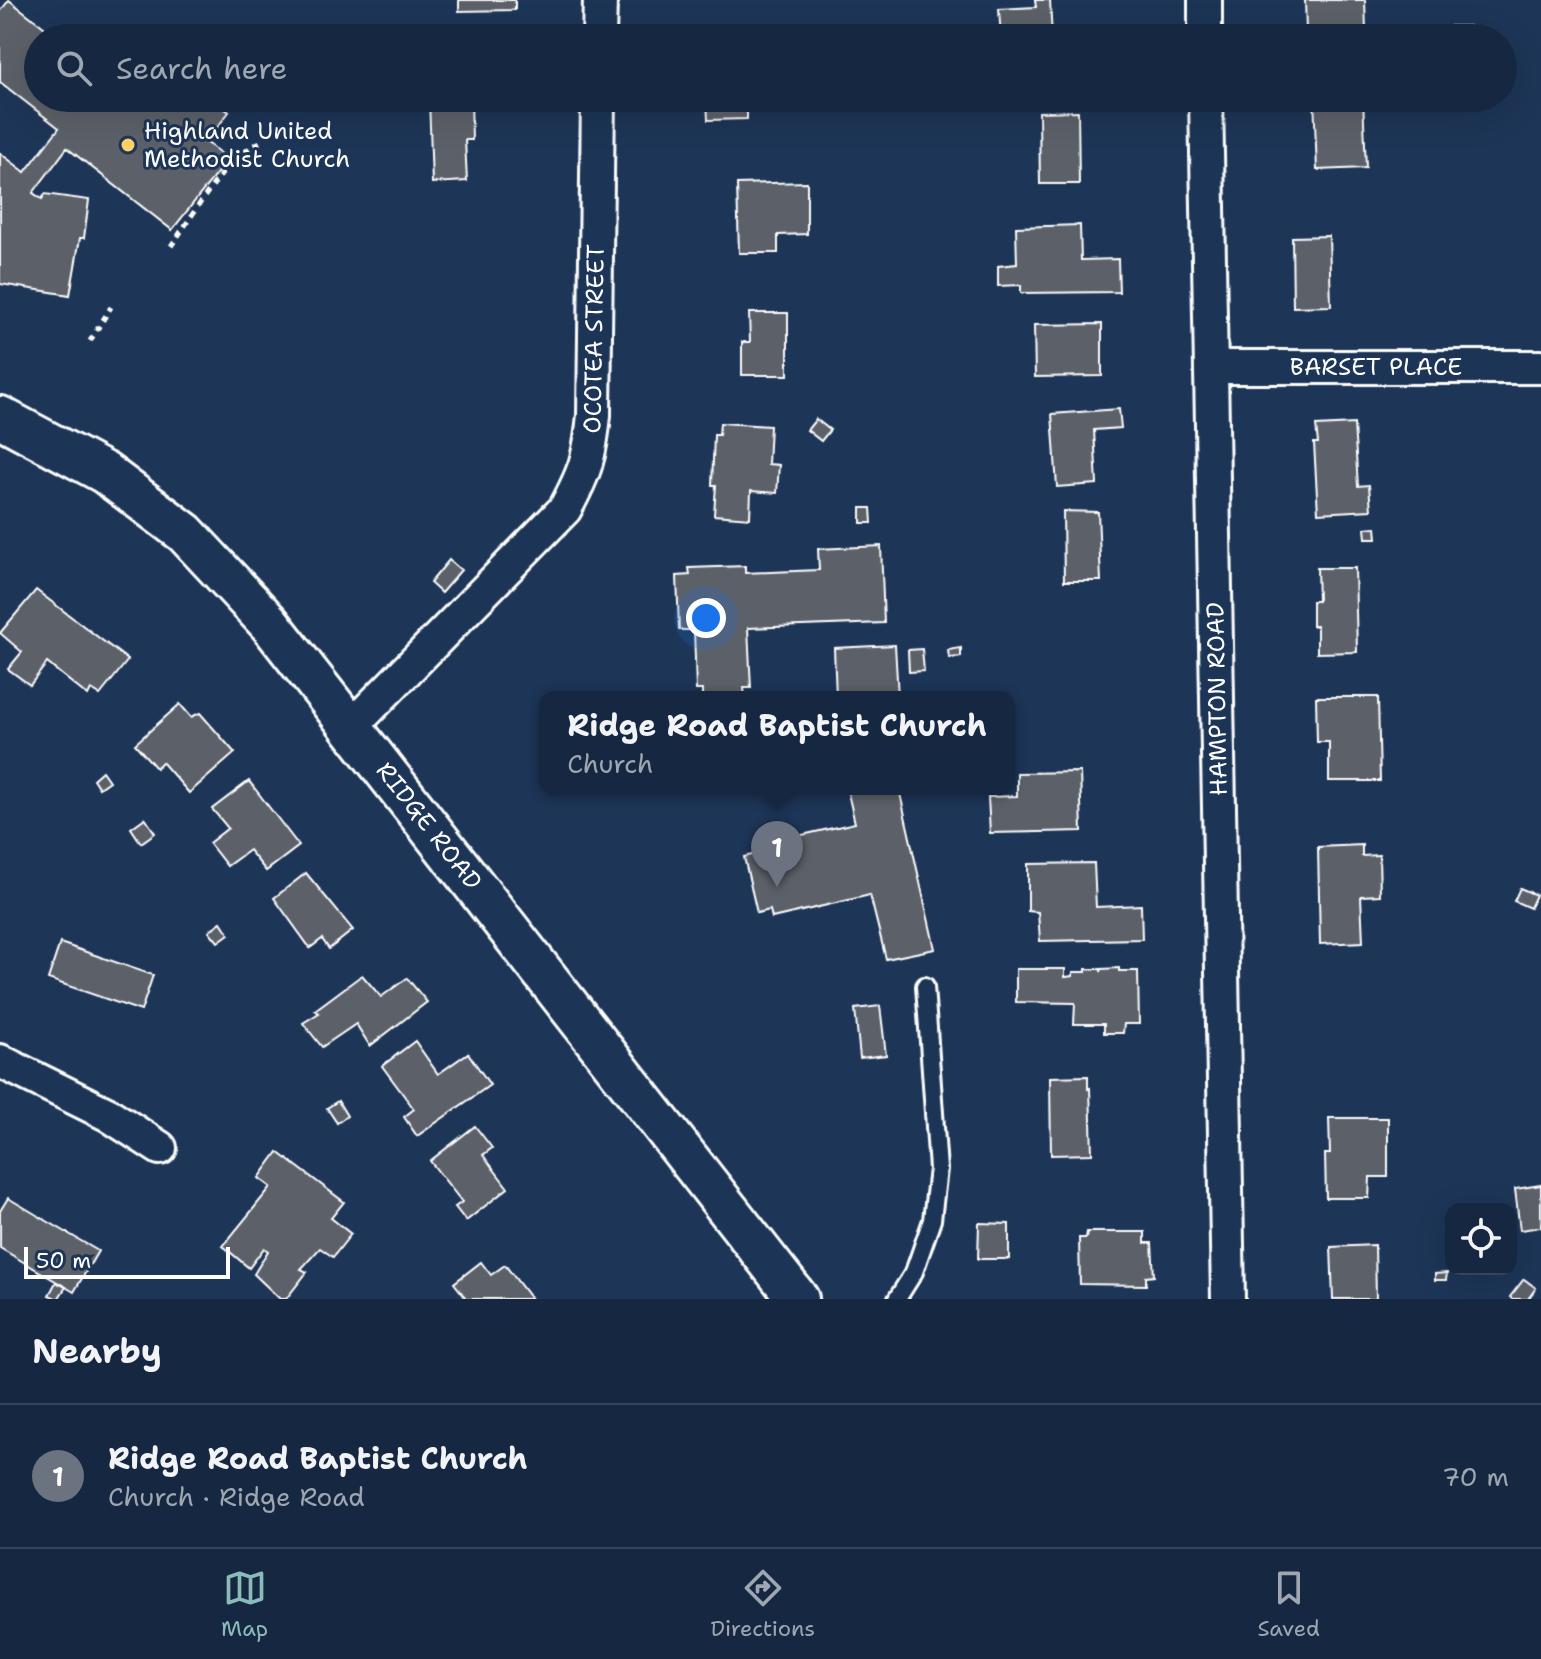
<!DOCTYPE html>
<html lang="en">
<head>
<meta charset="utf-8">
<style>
	body { margin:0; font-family:"Shantell Sans",sans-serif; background:#23344c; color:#f1f3f6 }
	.controls { position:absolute; right:24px; bottom:24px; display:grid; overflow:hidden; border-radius:16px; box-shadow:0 8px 32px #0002 }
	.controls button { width:72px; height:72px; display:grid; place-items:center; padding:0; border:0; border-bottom:2px solid #35445a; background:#162841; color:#f1f3f6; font:40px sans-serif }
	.scale { position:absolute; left:24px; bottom:20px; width:206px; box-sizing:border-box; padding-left:8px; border:4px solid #fff; border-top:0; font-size:22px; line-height:28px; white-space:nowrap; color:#fff; -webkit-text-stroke:6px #1d3557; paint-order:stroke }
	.you { position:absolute; left:706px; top:618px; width:28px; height:28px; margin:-20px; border:6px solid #fff; border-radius:50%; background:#1a73e8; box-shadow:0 0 0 12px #1a73e833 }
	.badge { display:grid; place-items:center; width:52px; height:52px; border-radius:50%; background:#8bbbb9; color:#fff; font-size:26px; font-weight:700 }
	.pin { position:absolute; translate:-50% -66px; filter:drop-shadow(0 2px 4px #0008) }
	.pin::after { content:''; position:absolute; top:42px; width:28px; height:24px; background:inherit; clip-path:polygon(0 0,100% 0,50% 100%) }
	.popup { position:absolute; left:539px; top:691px; width:476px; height:104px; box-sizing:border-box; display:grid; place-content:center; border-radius:16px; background:#162841; filter:drop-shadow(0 2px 6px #0005); font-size:26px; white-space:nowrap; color:#9ea6b1 }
	.popup b { font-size:30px; color:#f1f3f6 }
	.popup::after { content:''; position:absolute; left:50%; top:100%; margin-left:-16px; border:16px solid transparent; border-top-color:#162841 }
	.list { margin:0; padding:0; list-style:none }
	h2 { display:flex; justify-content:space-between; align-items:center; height:104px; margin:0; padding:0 32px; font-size:34px }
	h2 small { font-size:26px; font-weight:400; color:#9ea6b1 }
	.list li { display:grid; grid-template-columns:52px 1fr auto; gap:24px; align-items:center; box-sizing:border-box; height:144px; padding:0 32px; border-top:2px solid #35445a }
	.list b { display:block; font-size:30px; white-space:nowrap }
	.list p { margin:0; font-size:26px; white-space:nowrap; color:#9ea6b1 }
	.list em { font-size:26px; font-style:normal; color:#9ea6b1 }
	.icon { flex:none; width:44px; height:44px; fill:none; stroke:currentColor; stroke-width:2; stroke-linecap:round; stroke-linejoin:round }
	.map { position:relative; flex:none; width:1541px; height:1299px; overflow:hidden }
	.search { position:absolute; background:#162841; box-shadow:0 8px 32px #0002; left:24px; right:24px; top:24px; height:88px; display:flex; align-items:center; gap:20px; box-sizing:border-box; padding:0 28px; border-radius:44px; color:#9ea6b1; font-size:30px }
	.sheet { height:248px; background:#162841 }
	nav { display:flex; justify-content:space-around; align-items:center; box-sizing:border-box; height:112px; border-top:2px solid #35445a; background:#162841; font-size:22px; color:#9ea6b1 }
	nav a { display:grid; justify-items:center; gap:4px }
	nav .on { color:#8bbbb9 }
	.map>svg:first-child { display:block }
	.building { fill:#5b6167; stroke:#fff; stroke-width:2 }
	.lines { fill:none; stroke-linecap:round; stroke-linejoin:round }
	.service-casing { stroke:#fff; stroke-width:22 }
	.minor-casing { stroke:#fff; stroke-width:38 }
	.tertiary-casing { stroke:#fff; stroke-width:46 }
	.path { stroke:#fff; stroke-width:5; stroke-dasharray:6 6; stroke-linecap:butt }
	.service { stroke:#1d3557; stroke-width:16 }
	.minor { stroke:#1d3557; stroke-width:32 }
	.tertiary { stroke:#1d3557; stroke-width:40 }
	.poi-dot { fill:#ffd166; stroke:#1d3557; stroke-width:3 }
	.labels { text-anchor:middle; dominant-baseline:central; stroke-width:6; stroke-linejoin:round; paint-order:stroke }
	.poi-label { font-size:24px; fill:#fff; stroke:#1d3557; text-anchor:start }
	.street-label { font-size:24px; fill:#fff; stroke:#1d3557 }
</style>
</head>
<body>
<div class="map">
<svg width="1541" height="1299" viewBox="0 0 1541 1299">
	<rect width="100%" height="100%" fill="#1d3557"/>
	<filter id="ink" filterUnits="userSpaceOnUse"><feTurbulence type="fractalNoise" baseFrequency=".0125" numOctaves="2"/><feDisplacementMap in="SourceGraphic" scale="16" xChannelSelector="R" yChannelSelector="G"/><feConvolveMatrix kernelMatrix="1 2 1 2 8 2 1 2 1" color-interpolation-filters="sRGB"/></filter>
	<g filter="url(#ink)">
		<g class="building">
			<polygon points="9,0 58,38 38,38 38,98 211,98 229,112 206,142 228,159 172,230 67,148 33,193 42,199 45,194 89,200 84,238 80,238 70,295 0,284 0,153 25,172 59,128 0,82 0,12"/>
			<polygon points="459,0 515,0 515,10 459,11"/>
			<polygon points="1035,0 1050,0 1052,38 1001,38 999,9 1036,7"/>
			<polygon points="1305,0 1365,0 1366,31 1306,32"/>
			<polygon points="1451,26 1469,26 1470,36 1451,36"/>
			<polygon points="429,98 471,98 472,140 465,140 467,181 432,183"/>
			<polygon points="707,98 761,98 761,110 747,111 747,119 708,120"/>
			<polygon points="1314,98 1363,98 1366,168 1317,170"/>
			<polygon points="1078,111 1079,184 1040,184 1039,112"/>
			<polygon points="807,182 807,234 778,235 778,253 739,253 737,184"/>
			<polygon points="1080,225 1081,260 1118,259 1119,292 1021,293 1021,285 998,286 998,266 1017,264 1016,227"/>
			<polygon points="1329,236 1331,306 1293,307 1292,237"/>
			<polygon points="749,313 788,313 788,375 742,375 742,342 750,342"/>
			<polygon points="1102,324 1102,376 1035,377 1034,325"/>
			<polygon points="1119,409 1121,428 1094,430 1097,484 1057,487 1052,414"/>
			<polygon points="816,419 830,430 821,441 807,430"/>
			<polygon points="720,423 770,426 768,464 779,465 777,493 751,491 750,518 714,515 716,485 712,485 714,435 719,435"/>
			<polygon points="1354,424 1358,486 1369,485 1371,510 1318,513 1314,443 1318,443 1316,426"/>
			<polygon points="861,508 871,508 872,523 861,523"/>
			<polygon points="1063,511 1098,512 1101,581 1064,581"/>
			<polygon points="1376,527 1377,538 1366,538 1365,528"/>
			<polygon points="881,546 884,623 748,628 751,688 744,688 745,697 702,697 702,690 696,690 694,630 679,630 677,576 690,575 689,568 745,566 745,573 819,570 818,549"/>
			<polygon points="449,560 461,570 441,593 430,583"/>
			<polygon points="1317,568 1355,568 1357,652 1317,653 1317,626 1312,626 1312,601 1318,601"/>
			<polygon points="36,590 128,660 100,695 91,690 88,696 47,663 30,685 8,669 22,652 0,633"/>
			<polygon points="895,645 898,697 831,697 836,697 834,648"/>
			<polygon points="961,648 961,657 949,658 948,650"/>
			<polygon points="922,649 924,671 909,672 908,650"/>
			<polygon points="1316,697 1378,697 1380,781 1329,781 1329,742 1317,742"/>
			<polygon points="180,704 191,717 200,713 235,753 189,793 162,762 156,768 135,744"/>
			<polygon points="102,771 109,781 99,788 93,779"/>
			<polygon points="1080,772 1082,831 990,833 988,797 1017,796 1017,773"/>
			<polygon points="249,781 299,846 266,871 249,850 227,866 209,843 228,828 212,809"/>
			<polygon points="847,789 899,789 935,949 886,959 870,895 772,918 770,910 757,913 744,857 760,853 758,845 855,823"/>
			<polygon points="145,818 155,833 141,843 131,828"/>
			<polygon points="1362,845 1362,856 1379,855 1380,895 1361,896 1363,942 1320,944 1318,847"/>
			<polygon points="1094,863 1096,907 1141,905 1142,939 1040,941 1038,912 1028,911 1028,864"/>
			<polygon points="306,873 353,930 329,949 322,939 310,948 274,898"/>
			<polygon points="1520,888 1536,895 1530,908 1514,901"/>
			<polygon points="221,922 229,934 218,942 209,931"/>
			<polygon points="60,943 153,975 141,1011 48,979"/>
			<polygon points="1119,968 1119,971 1138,971 1139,1024 1124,1024 1123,1033 1104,1033 1104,1024 1074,1024 1075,1003 1016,1002 1016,969 1065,969 1065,977 1073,976 1073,972 1086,972 1086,969 1101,969 1101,972 1102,969"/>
			<polygon points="362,975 381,997 407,978 427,1002 370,1046 356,1024 322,1047 303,1023 319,1013 315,1010"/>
			<polygon points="880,1006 886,1055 860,1058 855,1009"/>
			<polygon points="415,1041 438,1074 468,1053 490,1085 417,1136 404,1117 414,1109 382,1066"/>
			<polygon points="1088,1076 1088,1089 1090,1088 1092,1154 1051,1155 1050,1077"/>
			<polygon points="338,1101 347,1116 337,1123 327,1108"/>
			<polygon points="1329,1118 1388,1118 1388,1177 1370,1177 1369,1198 1326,1198 1325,1154 1330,1154"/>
			<polygon points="475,1126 492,1148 483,1155 508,1188 466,1221 455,1207 462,1202 430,1161"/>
			<polygon points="278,1152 344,1202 331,1218 351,1234 333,1257 320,1248 301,1269 307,1272 286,1299 280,1299 254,1274 268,1251 264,1248 249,1268 223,1246 271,1187 259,1178"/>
			<polygon points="1541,1185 1541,1227 1520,1230 1515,1189"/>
			<polygon points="8,1198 98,1251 74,1292 0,1248 0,1211"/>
			<polygon points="979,1223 1009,1224 1009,1259 978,1259"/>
			<polygon points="1087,1232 1145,1232 1145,1243 1152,1243 1154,1276 1146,1277 1146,1285 1080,1284 1079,1238 1086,1238"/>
			<polygon points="1375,1245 1376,1299 1333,1299 1331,1247"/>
			<polygon points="481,1262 491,1275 505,1265 531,1299 463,1299 465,1297 454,1283"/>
			<polygon points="1447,1273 1446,1280 1435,1280 1435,1274"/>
			<polygon points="1524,1279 1536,1288 1528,1299 1512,1299 1510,1297"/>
			<polygon points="56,1282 66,1287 58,1299 49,1295"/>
		</g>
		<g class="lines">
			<g class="service-casing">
				<polyline id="service" points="897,1299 914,1272 932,1220 938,1169 925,986"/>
			</g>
			<g class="minor-casing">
				<g id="minor">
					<polyline points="1205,0 1205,38"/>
					<polyline points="599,38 600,0"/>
					<polyline points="1206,98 1228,1299"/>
					<polyline points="1211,367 1541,367"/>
					<path d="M351,727L565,509C585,472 590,457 594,415L598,98"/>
					<polyline points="0,1061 109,1115 160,1148"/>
				</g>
			</g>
			<g class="tertiary-casing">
				<polyline id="tertiary" points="0,417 105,473 185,533 270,624 798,1299"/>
			</g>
			<g class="path">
				<path d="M171,246C195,213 225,156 263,141"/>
				<polyline points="90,341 111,307"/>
			</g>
			<use href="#service" class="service"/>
			<use href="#minor" class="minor"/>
			<use href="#tertiary" class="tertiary"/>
		</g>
	</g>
	<circle class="poi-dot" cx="128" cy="145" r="8"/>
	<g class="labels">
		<g class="poi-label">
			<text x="144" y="131">Highland United<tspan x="144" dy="28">Methodist Church</tspan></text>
		</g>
		<g class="street-label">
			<text transform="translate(594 339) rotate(-89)">OCOTEA STREET</text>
			<text x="1376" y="367">BARSET PLACE</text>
			<text transform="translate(1217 699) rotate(-91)">HAMPTON ROAD</text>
			<text transform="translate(429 826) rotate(52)">RIDGE ROAD</text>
		</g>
	</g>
</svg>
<div class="controls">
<button><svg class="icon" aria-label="locate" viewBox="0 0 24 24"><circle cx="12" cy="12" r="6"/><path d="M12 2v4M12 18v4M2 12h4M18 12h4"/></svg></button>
</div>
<div class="scale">50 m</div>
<div class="you"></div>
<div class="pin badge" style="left:777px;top:887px;background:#6b7280">1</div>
<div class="popup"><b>Ridge Road Baptist Church</b>Church</div>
<div class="search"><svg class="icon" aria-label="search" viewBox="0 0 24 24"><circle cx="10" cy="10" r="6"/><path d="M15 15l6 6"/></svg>Search here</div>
</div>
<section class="sheet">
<h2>Nearby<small></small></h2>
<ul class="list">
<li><span class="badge" style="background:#6b7280">1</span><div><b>Ridge Road Baptist Church</b><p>Church · Ridge Road</p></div><em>70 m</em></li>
</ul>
</section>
<nav>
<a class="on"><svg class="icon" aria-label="map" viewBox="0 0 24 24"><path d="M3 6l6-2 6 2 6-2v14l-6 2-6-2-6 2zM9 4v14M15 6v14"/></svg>Map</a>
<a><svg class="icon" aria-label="directions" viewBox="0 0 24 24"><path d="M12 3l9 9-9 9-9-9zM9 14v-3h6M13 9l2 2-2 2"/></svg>Directions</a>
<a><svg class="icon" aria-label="saved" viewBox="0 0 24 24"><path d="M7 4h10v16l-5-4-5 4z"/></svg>Saved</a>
</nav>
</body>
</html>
